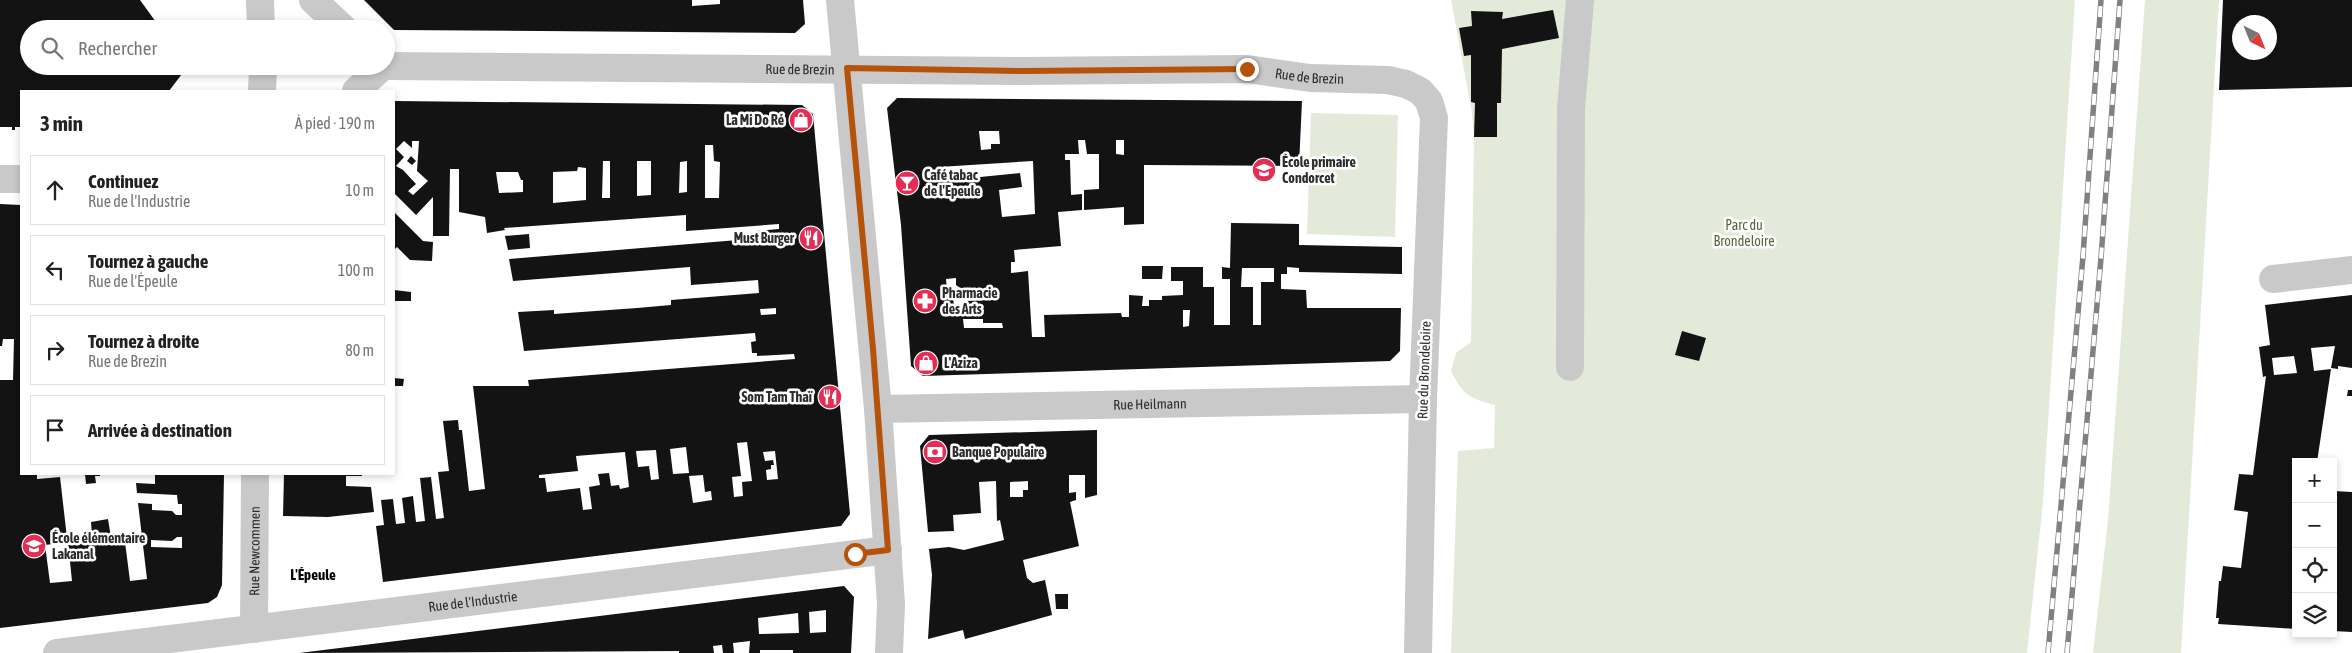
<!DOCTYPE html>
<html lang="fr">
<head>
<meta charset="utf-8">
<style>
	body { margin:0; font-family:"Asap Condensed",sans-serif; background:#f2f2f2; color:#222 }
	.controls { position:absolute; right:15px; bottom:15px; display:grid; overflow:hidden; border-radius:0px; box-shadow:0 2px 8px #0003 }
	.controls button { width:45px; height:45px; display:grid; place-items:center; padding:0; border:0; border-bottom:1px solid #e0e0e0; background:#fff; color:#222; font:25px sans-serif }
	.compass { position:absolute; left:2232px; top:15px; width:45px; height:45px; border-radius:50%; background:#fff; box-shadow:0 2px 8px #0003; rotate:137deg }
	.stop { position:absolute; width:15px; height:15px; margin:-11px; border:4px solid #b45309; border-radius:50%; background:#fff }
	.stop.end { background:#b45309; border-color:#fff; box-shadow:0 1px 5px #0008 }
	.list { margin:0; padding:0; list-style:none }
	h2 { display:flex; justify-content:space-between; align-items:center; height:65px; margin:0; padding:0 20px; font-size:21px }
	h2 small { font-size:16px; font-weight:400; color:#767676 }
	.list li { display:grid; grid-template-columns:32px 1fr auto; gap:15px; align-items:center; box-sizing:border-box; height:70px; margin:0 10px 10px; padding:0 10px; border:1px solid #e0e0e0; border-radius:0px }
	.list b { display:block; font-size:19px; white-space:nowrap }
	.list p { margin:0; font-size:16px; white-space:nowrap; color:#767676 }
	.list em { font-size:16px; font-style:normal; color:#767676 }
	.icon { flex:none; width:28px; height:28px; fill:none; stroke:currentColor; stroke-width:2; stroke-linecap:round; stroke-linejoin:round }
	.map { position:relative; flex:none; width:2352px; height:653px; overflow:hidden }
	.search { position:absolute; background:#fff; box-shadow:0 2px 8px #0003; left:20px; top:20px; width:375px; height:55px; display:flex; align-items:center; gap:12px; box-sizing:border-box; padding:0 18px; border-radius:28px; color:#767676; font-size:19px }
	.panel { position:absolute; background:#fff; box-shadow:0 2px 8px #0003; left:20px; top:90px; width:375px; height:385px; border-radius:0px }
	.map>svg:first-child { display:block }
	.green { fill:#e4ead9 }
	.building { fill:#131313; fill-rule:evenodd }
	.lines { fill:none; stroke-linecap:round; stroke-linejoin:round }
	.minor { stroke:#c9c9c9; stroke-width:28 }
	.rail-casing { stroke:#818181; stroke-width:5.5 }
	.rail { stroke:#fff; stroke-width:4; stroke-dasharray:11; stroke-linecap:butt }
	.route { stroke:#b45309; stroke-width:6 }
	.labels { text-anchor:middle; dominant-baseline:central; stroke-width:5; stroke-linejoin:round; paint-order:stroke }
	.street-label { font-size:14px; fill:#2c2c2c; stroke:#fff }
	.poi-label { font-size:14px; font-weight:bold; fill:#2c2c2c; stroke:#fff; text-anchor:start }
	.park-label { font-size:14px; fill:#56673a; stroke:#fff }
	.neighbourhood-label { font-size:15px; font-weight:bold; fill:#000; stroke:#fff }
</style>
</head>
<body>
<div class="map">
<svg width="2352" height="653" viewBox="0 0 2352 653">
	<rect width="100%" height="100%" fill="#fff"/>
	<g class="green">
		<path d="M1451,0H2075L2043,502L2027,653H1451L1458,451L1494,448L1495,405C1469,398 1464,396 1451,371L1456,353L1471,342L1474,137L1472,113Z"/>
		<polygon points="2145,0 2219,0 2181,653 2093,653 2108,520"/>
		<polygon points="1311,113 1398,115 1395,237 1307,234"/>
	</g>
	<g class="building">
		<polygon points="0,0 140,0 161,29 29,29 29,66 188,66 169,91 21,91 21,127 15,127 15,130 12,130 12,127 0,127"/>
		<polygon points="364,0 692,0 692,6 720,4 720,0 803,0 805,24 795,33 394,30"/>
		<path d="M2223,0H2352V87L2219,90ZM2240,22H2270V52H2240Z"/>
		<polygon points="1553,10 1559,38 1502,49 1501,103 1497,103 1497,137 1474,137 1475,103 1471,102 1471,55 1464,56 1459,28 1472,26 1471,11 1503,12 1502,19"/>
		<path d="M897,98L1302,101L1299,166L1144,165V224L1124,225V207L1084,210V190L1099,189V154H1087L1085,140H1078L1079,154H1065V160H1070L1071,195L1082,194V210L1058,212L1061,246L1014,250L1015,262H1011V273L1028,271L1032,337H1045L1044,315L1121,313L1122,317H1129V295L1143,296L1142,306H1149V300H1162V296L1183,295V281H1171V267H1203V287H1214V325H1230V279H1222V267L1230,268L1231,223L1299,224V245L1402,247V274L1299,272V268L1287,267V274H1281V289L1306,290L1307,308H1401L1400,351L1390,361L923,376L911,366L901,225L887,108ZM979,131H999L1000,144H991V149L981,150ZM1116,140H1124V155L1116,154ZM1033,161L1035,214L1002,217L999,190L1022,187L1020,173L940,181L939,167ZM1242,268H1274V282H1261V325H1253V287H1241ZM956,278V285L964,291L989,289L990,300L965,301V307H954L953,296L947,291L946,279ZM1183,310H1190L1189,326L1183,327ZM963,319H983V323H1002L1003,328H964Z"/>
		<path d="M394,101L802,105L813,114L850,514L841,526L383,582L376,526L384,525L381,500L393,499L396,524L405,523L402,498L413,496L416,522L425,521L420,478L431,477L436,519L444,518L438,472L449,471L443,421L458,420L459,430H462L469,491L485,489L473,386H529L528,380L795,359L794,354L757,356V353H752L751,342L756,341L755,333L524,351L518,312L554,310V314L637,308L671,305V300L759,293L758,280L691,285L690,267L513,281L509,259L750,239L749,238L757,237L756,231L779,229V224L686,231V215L504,228L505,230L487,233L485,217L459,212V169H450L449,236H433V197L416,215L394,193ZM404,141L412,148V141H419L417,171L428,181L413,195L408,191L416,184L403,170L396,166L404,157L396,149ZM705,145H713L714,161L720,162L719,198H705ZM603,161H610V198H602ZM637,161H651V195L637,196ZM687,161V192L679,193L680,162ZM578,167L586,168V200L553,203V172L577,171ZM496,172H518L521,180H523V192L499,193ZM776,308V314L761,315L760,309ZM747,442L752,481L742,482L743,496L734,497L732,477L741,476L737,443ZM686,447L689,473L673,474L670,449ZM656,450L659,479L651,480L649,466L638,467L636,451ZM775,451L778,479L767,480L766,470L771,469V465H774L773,460L765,461L763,452ZM625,452L629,487L620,489L619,485L611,486L609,473L598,474L600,485L589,487L592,509L583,510L580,488L547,492L545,478H539V475L578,471L576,456ZM703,475L705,492L711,491L712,500L693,503L689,476Z"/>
		<polygon points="411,156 416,161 412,165 407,161"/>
		<path d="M0,204L21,205V474H37V479L60,477L67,538L92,535L91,522L108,519L112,544L125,542L130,581L147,579L138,503L152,504V510L172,511L176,515H182V504H178L177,495L137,493L136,483L155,484V474H224L222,585L217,597L208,603L0,628V380H13L14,339H3L2,346H0ZM177,537H182V548L151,547V540L172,541ZM68,542L72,581L50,583L45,545Z"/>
		<polygon points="394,212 423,241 433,242 432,261 410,260 397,247 394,250"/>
		<polygon points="529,234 530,248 508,250 505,236"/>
		<polygon points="1142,266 1163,266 1162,279 1142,279"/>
		<polygon points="394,290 411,292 411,301 394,301"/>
		<path d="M2352,295V368L2338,366V369L2331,368L2335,346L2311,348L2314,371L2331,369L2317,462H2296V629L2218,624L2219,618H2216L2219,581H2221L2223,566L2241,568L2248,512L2234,510L2239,474L2253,475L2266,376L2263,377L2259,347L2270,345L2265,305ZM2294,356L2297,373L2274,375L2272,358Z"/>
		<polygon points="1682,331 1706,338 1699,361 1675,355"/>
		<polygon points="394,378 404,379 403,386 394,386"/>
		<polygon points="2348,390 2352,390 2352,396 2347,396"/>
		<path d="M1097,430V495L1085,498V475H1069V493L1076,492V500L1070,502L1079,546L1023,560L1027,578L1033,583L1045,580L1052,615L965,639L963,630L928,639L932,575L929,549L949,547L964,550L1004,540L1000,520L997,521L996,481L979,482L981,513L953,515L954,531L928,532L920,446L929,435ZM1028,481V490H1023V497H1010V482Z"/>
		<polygon points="85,474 100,474 100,476 95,476 96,483 86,484"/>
		<polygon points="284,474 362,474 362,476 346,476 346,486 371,487 374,512 328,517 283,516"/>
		<polygon points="2333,491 2352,492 2352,632 2333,631"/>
		<path d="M844,586L854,597L851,653H793V650H760V653H749L750,641L733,643L734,653H723L722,645L713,646L714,653H679V651L299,653ZM826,610V632L810,633L809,612ZM798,613L799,633L759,634L758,618Z"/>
		<polygon points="1055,594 1068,594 1068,609 1056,609"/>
	</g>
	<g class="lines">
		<g class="minor">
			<polyline points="260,0 261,29"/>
			<polyline points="313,0 344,29"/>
			<polyline points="840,0 878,409 891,604 889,653"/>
			<path id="s1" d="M386,66L1022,71L1247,69L1310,78L1388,80L1406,84L1420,91L1429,101L1434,118L1423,399L1418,653"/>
			<polyline points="262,91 263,66"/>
			<polyline points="356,91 383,66"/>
			<polyline points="0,179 21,179"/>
			<polyline points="2273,279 2352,270"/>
			<polyline points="1570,367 1571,109 1580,0"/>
			<path id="s2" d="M878,409L1423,399"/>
			<path id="s3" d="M254,629L255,474"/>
			<path id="s4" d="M57,653L888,550"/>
		</g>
		<g class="rail-casing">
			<g id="rail">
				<polyline points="2048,653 2083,256 2101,0"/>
				<polyline points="2067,653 2101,258 2120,0"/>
			</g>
		</g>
		<use href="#rail" class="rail"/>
	</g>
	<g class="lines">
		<polyline class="route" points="855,554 888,550 873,349 847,68 1022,71 1247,69"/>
	</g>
	<defs>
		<g id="shop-disc" transform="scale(1.25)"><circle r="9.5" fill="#e42d55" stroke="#fff"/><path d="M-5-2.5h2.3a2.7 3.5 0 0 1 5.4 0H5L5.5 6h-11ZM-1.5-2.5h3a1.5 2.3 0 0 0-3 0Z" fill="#fff"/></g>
		<g id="school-disc" transform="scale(1.25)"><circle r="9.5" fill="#e42d55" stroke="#fff"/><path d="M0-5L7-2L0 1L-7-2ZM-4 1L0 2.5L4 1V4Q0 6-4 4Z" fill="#fff"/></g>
		<g id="bar-disc" transform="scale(1.25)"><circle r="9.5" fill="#e42d55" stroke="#fff"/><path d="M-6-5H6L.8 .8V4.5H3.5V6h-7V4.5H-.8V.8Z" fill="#fff"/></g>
		<g id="restaurant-disc" transform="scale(1.25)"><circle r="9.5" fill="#e42d55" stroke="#fff"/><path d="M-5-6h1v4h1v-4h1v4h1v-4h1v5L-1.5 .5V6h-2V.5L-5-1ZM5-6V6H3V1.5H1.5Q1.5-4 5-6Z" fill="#fff"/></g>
		<g id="pharmacy-disc" transform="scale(1.25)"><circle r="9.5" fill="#e42d55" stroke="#fff"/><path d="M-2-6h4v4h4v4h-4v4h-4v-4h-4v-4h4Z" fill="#fff"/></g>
		<g id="bank-disc" transform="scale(1.25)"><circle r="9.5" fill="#e42d55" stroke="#fff"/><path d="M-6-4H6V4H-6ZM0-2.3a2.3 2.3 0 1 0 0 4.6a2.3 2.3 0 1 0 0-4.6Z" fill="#fff"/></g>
	</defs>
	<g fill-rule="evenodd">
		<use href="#shop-disc" x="801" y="120"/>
		<use href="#school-disc" x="1264" y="170"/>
		<use href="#bar-disc" x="907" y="183"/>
		<use href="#restaurant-disc" x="811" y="238"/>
		<use href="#pharmacy-disc" x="925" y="301"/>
		<use href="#shop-disc" x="926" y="363"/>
		<use href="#restaurant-disc" x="830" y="397"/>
		<use href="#bank-disc" x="935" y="452"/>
		<use href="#school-disc" x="34" y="546"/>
	</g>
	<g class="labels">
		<g class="street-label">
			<text stroke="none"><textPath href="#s1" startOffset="414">Rue de Brezin</textPath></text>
			<text stroke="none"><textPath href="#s1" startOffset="924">Rue de Brezin</textPath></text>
			<text transform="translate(1424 370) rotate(-88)">Rue du Brondeloire</text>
			<text stroke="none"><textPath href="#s2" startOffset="272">Rue Heilmann</textPath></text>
			<text stroke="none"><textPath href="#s3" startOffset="78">Rue Newcommen</textPath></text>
			<text stroke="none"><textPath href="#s4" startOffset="419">Rue de l'Industrie</textPath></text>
		</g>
		<g class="poi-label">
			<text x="784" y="120" text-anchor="end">La Mi Do Ré</text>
			<text x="1282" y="162">École primaire<tspan x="1282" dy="16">Condorcet</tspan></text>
			<text x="924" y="175">Café tabac<tspan x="924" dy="16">de l'Epeule</tspan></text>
			<text x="794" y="238" text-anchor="end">Must Burger</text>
			<text x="942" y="293">Pharmacie<tspan x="942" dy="16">des Arts</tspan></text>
			<text x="944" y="363">L'Aziza</text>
			<text x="812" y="397" text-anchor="end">Som Tam Thaï</text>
			<text x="952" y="452">Banque Populaire</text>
			<text x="52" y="538">École élémentaire<tspan x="52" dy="16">Lakanal</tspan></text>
		</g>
		<g class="park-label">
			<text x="1744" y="225">Parc du<tspan x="1744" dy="16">Brondeloire</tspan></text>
		</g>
		<g class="neighbourhood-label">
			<text x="313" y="574">L'Épeule</text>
		</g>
	</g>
</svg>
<div class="controls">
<button>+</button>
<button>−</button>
<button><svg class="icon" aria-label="locate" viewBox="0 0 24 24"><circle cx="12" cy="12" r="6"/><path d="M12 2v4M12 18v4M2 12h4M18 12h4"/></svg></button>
<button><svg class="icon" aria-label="layers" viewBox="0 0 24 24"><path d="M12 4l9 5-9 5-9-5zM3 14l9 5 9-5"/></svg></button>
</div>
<svg class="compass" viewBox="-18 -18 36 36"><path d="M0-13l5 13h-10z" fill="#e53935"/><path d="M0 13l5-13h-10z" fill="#767676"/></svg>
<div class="stop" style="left:855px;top:554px"></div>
<div class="stop end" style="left:1247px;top:69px"></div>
<div class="search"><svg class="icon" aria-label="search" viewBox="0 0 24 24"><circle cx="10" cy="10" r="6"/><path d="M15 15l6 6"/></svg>Rechercher</div>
<section class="panel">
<h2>3 min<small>À pied · 190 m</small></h2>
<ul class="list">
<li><svg class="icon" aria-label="ahead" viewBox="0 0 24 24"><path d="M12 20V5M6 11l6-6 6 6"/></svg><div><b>Continuez</b><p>Rue de l'Industrie</p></div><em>10 m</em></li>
<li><svg class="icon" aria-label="left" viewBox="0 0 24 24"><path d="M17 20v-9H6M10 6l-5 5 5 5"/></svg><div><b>Tournez à gauche</b><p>Rue de l'Épeule</p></div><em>100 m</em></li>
<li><svg class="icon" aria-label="right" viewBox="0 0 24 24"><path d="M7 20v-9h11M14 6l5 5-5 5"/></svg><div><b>Tournez à droite</b><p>Rue de Brezin</p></div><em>80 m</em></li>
<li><svg class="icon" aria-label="arrive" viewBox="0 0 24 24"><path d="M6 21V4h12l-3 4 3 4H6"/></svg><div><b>Arrivée à destination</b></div></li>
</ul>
</section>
</div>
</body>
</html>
